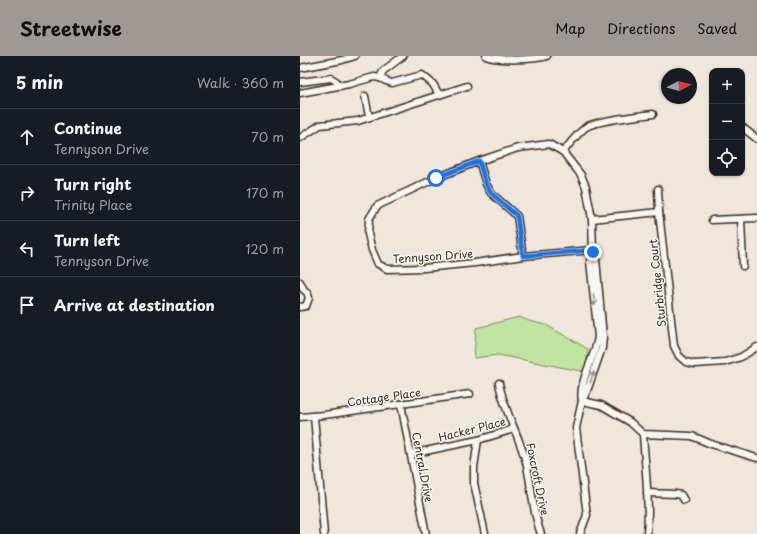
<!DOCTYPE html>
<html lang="en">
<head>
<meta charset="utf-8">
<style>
	body { margin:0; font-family:"Playpen Sans",sans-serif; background:#20242c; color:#f1f3f6 }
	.controls { position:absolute; right:12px; top:12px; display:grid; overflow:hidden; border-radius:8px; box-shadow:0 1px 3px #0004 }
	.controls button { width:36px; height:36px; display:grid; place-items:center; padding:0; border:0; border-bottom:1px solid #363941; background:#171b24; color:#f1f3f6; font:20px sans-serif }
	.compass { position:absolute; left:361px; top:12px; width:36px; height:36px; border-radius:50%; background:#171b24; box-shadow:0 1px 3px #0004; rotate:83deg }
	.stop { position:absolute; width:12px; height:12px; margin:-9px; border:3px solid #1a73e8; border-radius:50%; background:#fff }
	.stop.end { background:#1a73e8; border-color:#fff; box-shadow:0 1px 4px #0008 }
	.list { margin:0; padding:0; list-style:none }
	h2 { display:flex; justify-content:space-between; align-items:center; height:52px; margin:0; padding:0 16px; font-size:17px }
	h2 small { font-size:13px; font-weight:400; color:#9ea1a6 }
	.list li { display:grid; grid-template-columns:26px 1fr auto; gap:12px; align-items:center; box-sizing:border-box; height:56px; padding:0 16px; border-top:1px solid #363941 }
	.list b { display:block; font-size:15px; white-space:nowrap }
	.list p { margin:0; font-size:13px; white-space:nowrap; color:#9ea1a6 }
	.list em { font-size:13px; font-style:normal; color:#9ea1a6 }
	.icon { flex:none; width:22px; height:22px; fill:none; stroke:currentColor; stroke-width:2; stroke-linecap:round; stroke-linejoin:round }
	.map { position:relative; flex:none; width:457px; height:478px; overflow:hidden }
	header { display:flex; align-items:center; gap:24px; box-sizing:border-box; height:56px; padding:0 20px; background:#9f9995; color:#111 }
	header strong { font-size:19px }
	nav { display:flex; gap:22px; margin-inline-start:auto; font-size:14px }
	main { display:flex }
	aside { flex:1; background:#171b24 }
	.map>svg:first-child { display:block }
	.green { fill:#bfe5a0; stroke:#7d885f }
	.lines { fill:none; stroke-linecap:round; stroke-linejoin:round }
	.minor-casing { stroke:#3b2a1e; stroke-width:9 }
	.minor { stroke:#f6f6f2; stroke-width:6 }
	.oneway { stroke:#989088 }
	.route { stroke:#1a73e8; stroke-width:5 }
	.labels { text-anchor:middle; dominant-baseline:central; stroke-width:3; stroke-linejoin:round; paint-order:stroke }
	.street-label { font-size:11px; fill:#3b2a1e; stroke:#f6f6f2 }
</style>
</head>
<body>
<header>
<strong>Streetwise</strong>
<nav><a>Map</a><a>Directions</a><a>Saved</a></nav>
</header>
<main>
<aside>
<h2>5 min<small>Walk · 360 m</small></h2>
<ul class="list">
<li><svg class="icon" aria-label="ahead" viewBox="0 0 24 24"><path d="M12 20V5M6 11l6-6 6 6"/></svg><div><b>Continue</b><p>Tennyson Drive</p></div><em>70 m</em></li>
<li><svg class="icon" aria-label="right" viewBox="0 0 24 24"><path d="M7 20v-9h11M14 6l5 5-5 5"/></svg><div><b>Turn right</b><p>Trinity Place</p></div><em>170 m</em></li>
<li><svg class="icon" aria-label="left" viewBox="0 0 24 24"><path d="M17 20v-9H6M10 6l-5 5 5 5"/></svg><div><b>Turn left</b><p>Tennyson Drive</p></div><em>120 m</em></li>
<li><svg class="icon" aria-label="arrive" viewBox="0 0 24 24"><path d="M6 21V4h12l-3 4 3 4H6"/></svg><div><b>Arrive at destination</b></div></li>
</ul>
</aside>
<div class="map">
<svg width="457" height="478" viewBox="0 0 457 478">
	<rect width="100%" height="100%" fill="#efe7dc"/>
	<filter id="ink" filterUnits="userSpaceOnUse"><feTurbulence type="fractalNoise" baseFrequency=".025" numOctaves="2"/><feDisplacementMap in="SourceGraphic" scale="8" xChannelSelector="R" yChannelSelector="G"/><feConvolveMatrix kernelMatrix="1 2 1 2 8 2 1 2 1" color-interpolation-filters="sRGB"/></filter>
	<g filter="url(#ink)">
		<polygon class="green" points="219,261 229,265 246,269 288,293 286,316 198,299 174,302 176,272"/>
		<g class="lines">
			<g class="minor-casing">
				<g id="minor">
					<path d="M186,0C198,5 234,4 247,0"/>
					<polyline points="0,12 42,4 55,0"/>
					<polyline points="80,22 83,15 103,0"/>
					<polyline points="0,26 31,22 36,25 40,30"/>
					<polyline points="0,37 49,28 74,21 80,22 86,25 92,27 122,19 133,28 139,39"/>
					<polyline points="65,40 69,61"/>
					<polyline points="442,71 457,83"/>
					<polyline points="0,82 20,69 58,65 167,30"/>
					<path d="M263,96C270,87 277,78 286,71C297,64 339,60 353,58"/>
					<polyline points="179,105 186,128 191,137 217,160 223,200"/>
					<polyline points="358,133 359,156 374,290 379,300 386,306 395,308 425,306 441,301 457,291"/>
					<polyline points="292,163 359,156"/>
					<polyline points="441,163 443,210"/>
					<polyline points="412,164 457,162"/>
					<path d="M293,194L223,200L175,207L124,212L87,213L78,208L72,194L68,178L69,163L77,150L136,122L179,105L218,92L249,88L263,96L281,119L286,131L292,163L293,196L296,203L303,281L302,292L287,335L282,345C278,326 295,302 298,281L290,205L291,201L293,196"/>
					<polyline points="0,226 4,234 7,236 9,242 6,250 0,251"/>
					<path d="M199,327C204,355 219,379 226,406C232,430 232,455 241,478"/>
					<polyline points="101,348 126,478"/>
					<polyline points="14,360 24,478"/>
					<polyline points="0,361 24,359 170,338"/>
					<path d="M343,378C345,411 350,446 347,478"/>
					<polyline points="178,384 174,411 174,427 185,478"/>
					<polyline points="111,398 178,384 214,373"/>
					<polyline points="347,437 376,438 381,439 384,444"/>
					<polyline points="280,478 287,459 276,372 279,358 282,345 301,349 330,366 343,378 392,380 411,388 457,402"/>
				</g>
			</g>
			<use href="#minor" class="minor"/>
		</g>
		<defs><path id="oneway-shaft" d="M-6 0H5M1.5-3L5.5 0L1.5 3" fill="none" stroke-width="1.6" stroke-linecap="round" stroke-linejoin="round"/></defs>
		<g class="oneway">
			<use href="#oneway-shaft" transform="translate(294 244) rotate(84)"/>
			<use href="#oneway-shaft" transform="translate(292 321) rotate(-72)"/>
		</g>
	</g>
	<g class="lines" filter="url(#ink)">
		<polyline class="route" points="136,122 179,105 186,128 191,137 217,160 223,200 293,194 293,196"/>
	</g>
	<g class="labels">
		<g class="street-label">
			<text transform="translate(133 200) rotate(-4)">Tennyson Drive</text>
			<text transform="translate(357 227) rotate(-96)">Sturbridge Court</text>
			<text transform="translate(84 341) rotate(-8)">Cottage Place</text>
			<text transform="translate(172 373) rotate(-14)">Hacker Place</text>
			<text transform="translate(123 411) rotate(79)">Central Drive</text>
			<text transform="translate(238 423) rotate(78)">Foxcroft Drive</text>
		</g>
	</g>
</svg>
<div class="controls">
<button>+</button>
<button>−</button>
<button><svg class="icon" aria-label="locate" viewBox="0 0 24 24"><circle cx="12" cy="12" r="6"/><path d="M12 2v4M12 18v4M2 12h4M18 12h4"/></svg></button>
</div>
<svg class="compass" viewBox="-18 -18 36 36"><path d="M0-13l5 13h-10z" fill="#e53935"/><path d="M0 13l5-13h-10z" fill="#9ea1a6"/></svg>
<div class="stop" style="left:136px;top:122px"></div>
<div class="stop end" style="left:293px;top:196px"></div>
</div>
</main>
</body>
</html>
